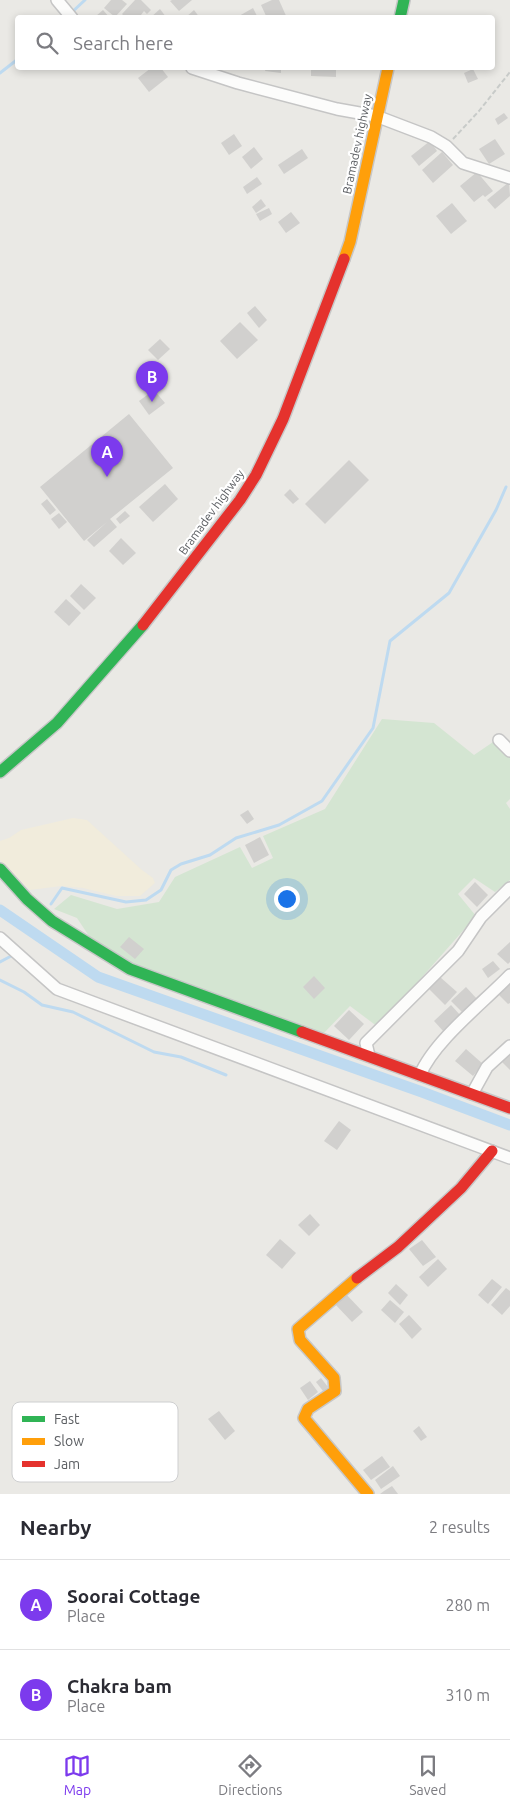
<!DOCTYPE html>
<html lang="en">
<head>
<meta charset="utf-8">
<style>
	body { margin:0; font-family:Ubuntu,sans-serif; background:#f7f7f7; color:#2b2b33 }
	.you { position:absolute; left:286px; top:898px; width:18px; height:18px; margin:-12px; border:4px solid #fff; border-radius:50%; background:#1a73e8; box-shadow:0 0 0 8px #1a73e833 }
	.badge { display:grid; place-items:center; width:32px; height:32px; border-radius:50%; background:#7c3aed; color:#fff; font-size:16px; font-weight:700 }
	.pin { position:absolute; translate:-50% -41px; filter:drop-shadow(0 1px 2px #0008) }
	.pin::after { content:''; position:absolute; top:26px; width:18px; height:15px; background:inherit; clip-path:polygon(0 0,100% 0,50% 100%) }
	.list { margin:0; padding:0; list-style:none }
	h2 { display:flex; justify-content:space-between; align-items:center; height:65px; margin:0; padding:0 20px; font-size:21px }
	h2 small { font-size:16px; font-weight:400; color:#7c7c81 }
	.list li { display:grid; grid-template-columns:32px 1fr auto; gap:15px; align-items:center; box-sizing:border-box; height:90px; padding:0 20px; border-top:1px solid #e1e1e2 }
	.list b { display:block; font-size:19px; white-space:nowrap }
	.list p { margin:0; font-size:16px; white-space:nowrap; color:#7c7c81 }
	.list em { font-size:16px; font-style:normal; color:#7c7c81 }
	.icon { flex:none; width:28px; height:28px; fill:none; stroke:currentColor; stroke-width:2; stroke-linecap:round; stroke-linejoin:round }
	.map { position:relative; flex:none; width:510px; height:1494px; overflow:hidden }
	.search { position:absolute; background:#fff; box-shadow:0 2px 8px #0003; left:15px; right:15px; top:15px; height:55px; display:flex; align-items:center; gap:12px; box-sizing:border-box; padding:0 18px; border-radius:5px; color:#7c7c81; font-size:19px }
	.sheet { height:245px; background:#fff }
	nav { display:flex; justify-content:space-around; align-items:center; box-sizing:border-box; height:70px; border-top:1px solid #e1e1e2; background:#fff; font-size:14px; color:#7c7c81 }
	nav a { display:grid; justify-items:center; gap:2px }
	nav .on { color:#7c3aed }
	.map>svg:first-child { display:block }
	.green { fill:#d4e5d2 }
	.sand { fill:#f1ecdc }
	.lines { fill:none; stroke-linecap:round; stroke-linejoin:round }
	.stream { stroke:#bedaf0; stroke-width:3 }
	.canal { stroke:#bedaf0; stroke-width:11 }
	.building { fill:#d1d0ce }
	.street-casing { stroke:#c5c5c5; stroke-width:14 }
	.fast-casing { stroke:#c7c7c7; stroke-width:14 }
	.slow-casing { stroke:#c7c7c7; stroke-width:14 }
	.jam-casing { stroke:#c7c7c7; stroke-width:14 }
	.path { stroke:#c8cbc9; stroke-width:2; stroke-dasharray:5 2.5; stroke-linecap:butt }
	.street { stroke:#fcfcfb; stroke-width:11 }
	.fast { stroke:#30b455; stroke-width:11 }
	.slow { stroke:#ff9f0a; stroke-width:11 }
	.jam { stroke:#e5322d; stroke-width:11 }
	.labels { text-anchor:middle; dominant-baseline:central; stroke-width:4.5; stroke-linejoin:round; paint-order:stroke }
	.street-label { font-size:12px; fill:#5b5e62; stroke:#fff }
	.key { fill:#fff; stroke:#cecfd0; stroke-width:1 }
	.key-label { font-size:14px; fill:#5b5e62 }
</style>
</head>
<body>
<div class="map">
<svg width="510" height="1494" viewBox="0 0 510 1494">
	<rect width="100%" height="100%" fill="#eae9e5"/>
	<polygon class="green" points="382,719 434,723 474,755 496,740 510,756 510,799 506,803 510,809 510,880 495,892 474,878 458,894 476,916 378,1027 350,1006 322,1035 132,964 93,942 77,918 54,909 71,895 117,909 159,902 175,877 240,847 252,868 273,858 263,836 325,809"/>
	<polygon class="sand" points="73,818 87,820 142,870 153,878 155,883 140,896 116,896 83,888 61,886 30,890 0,860 0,841 9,838 21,830"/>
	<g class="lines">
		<g class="stream">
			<polyline points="70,14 85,0"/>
			<polyline points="0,73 18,59"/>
			<polyline points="51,904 62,888 126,902 146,900 161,890 171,870 181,864 210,855 236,838 279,825 322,801 373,728 390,641 449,593 496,510 506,487"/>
			<polyline points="0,962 13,955"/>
			<polyline points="0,980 24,992 42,1005 73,1012 154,1052 181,1057 226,1075"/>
		</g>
		<polyline class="canal" points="0,910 98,977 422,1092 510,1125"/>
	</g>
	<g class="building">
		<polygon points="111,0 122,0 127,4 115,17 104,8"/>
		<polygon points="135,0 141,0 151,10 147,14 144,11 141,15 144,18 126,18 122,14"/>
		<polygon points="172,0 192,0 179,11 170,1"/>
		<polygon points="272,0 279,0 287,18 267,18 261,5"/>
		<polygon points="253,8 258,18 240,18 239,16"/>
		<polygon points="160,9 166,17 150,18"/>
		<polygon points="103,10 110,18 98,18 96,16"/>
		<polygon points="194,10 200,18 185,18"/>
		<polygon points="151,68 161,68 168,77 149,92 138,78"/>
		<polygon points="266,68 281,68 281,73 265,71"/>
		<polygon points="311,68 336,68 336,77 311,76"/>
		<polygon points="473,69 478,79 468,83 464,73"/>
		<polygon points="504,113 508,118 498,125 495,119"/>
		<polygon points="234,134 242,146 229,155 221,143"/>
		<polygon points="495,139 505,154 489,164 479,149"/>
		<polygon points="430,141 437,151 419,166 411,156"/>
		<polygon points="254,147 263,159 251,169 242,157"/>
		<polygon points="302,149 308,158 284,174 278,165"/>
		<polygon points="442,152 453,165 433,183 422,170"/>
		<polygon points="477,172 493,191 485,197 483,195 474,202 460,186"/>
		<polygon points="257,177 262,184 247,194 243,187"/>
		<polygon points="509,182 510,196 495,209 487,200"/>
		<polygon points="261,199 266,206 256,213 252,207"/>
		<polygon points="452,203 467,221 451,234 436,216"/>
		<polygon points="269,208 272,214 260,221 256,214"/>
		<polygon points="291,212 300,223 286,233 278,222"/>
		<polygon points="255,306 267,320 259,328 247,313"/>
		<polygon points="240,322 258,340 237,359 220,341"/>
		<polygon points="160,339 170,349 158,360 148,350"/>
		<polygon points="154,390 165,403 149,415 139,401"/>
		<polygon points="129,414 173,468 110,519 117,527 94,547 87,540 107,522 84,541 40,487"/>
		<polygon points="349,460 369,480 325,524 305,504"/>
		<polygon points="165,484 178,499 153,522 139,507"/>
		<polygon points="290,489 299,499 293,504 284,495"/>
		<polygon points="47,499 56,510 50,515 41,504"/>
		<polygon points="125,511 130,516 120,524 116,519"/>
		<polygon points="59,513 67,522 59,529 51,519"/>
		<polygon points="121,538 136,553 123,565 109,551"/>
		<polygon points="81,584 96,598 84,610 70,596"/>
		<polygon points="66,599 81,613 69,626 54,612"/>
		<polygon points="248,810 254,819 247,824 240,815"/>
		<polygon points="260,837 269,855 254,863 245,845"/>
		<polygon points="475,882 488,895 477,907 464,894"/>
		<polygon points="129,937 144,949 135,959 120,947"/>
		<polygon points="510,942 510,962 508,964 497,954"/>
		<polygon points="493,961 500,969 488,978 482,969"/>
		<polygon points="314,976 325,988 314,999 303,987"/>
		<polygon points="440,977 457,992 445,1005 429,989"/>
		<polygon points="510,980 510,1003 508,1004 497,993"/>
		<polygon points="466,987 477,999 462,1012 451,1001"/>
		<polygon points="451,1005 461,1016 444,1032 434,1021"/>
		<polygon points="349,1010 364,1024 349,1040 334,1026"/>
		<polygon points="466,1049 483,1064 473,1076 455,1061"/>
		<polygon points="510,1052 510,1070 501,1061"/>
		<polygon points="339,1121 351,1130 337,1150 324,1141"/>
		<polygon points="310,1214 320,1225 309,1236 298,1225"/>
		<polygon points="280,1239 296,1253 282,1269 266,1255"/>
		<polygon points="422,1240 436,1257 423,1266 409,1249"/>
		<polygon points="438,1259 447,1269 428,1287 419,1277"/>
		<polygon points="492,1279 502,1287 488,1304 478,1295"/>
		<polygon points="396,1284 408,1295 400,1305 388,1293"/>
		<polygon points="506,1288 510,1291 510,1306 502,1315 491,1305"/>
		<polygon points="344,1292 363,1312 352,1322 333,1302"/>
		<polygon points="390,1300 404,1312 395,1323 381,1310"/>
		<polygon points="409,1315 422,1329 412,1339 399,1324"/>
		<polygon points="321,1378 328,1387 323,1391 316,1382"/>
		<polygon points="310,1381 318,1392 308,1400 300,1388"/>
		<polygon points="219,1411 235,1431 225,1440 208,1419"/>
		<polygon points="419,1426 427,1437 421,1441 413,1431"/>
		<polygon points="382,1456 390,1467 371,1480 363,1470"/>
		<polygon points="393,1466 400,1476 381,1489 375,1480"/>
		<polygon points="392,1486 398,1494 380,1494 384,1491"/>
	</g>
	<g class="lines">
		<g class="street-casing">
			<g id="street">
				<polyline points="57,0 72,18"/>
				<polyline points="192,68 238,83 337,109 376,116 431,137 446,146 463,163 510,178"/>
				<polyline points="499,740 510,751"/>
				<polyline points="0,938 57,989 510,1158"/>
				<polyline points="369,1056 366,1043 458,951 481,917 510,888"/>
				<path d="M420,1075C434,1041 483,1003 510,975"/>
				<polyline points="472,1094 487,1067 510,1046"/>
			</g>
		</g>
		<g class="fast-casing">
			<g id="fast">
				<polyline points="400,18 404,0"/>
				<polyline points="0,772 57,723 143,625"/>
				<polyline points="0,869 27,899 52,921 130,969 302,1032"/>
			</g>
		</g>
		<g class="slow-casing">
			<g id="slow">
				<polyline points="344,259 350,242 388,68"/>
				<polyline points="357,1278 298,1329 300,1340 334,1378 335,1391 308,1409 304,1418 368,1494"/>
			</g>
		</g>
		<g class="jam-casing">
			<g id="jam">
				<polyline points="143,625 240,500 256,475 283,419 344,259"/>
				<polyline points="302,1032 510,1108"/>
				<polyline points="357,1278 398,1247 461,1188 492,1151"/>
			</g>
		</g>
		<polyline class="path" points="453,139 479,111 510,72"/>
		<use href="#street" class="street"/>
		<use href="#fast" class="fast"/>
		<use href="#slow" class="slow"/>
		<use href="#jam" class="jam"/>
	</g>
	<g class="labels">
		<g class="street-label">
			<text transform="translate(357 144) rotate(-78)">Bramadev highway</text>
			<text transform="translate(211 512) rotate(-54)">Bramadev highway</text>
		</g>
	</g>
	<rect x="12" y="1402" width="166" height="80" rx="8" class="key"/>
	<rect x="22" y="1416" width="23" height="6" fill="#30b455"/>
	<rect x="22" y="1438" width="23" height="7" fill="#ff9f0a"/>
	<rect x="22" y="1461" width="23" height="6" fill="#e5322d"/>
	<g class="key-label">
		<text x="54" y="1424">Fast</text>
		<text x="54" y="1446">Slow</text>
		<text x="54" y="1469">Jam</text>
	</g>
</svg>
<div class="you"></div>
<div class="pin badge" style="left:107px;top:477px">A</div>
<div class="pin badge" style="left:152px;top:402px">B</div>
<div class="search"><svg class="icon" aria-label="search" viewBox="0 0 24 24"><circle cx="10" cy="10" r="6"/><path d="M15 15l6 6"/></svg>Search here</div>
</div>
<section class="sheet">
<h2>Nearby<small>2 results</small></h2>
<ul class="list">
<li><span class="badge">A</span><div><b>Soorai Cottage</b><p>Place</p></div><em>280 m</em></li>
<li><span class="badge">B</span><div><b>Chakra bam</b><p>Place</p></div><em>310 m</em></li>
</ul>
</section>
<nav>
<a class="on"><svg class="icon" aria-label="map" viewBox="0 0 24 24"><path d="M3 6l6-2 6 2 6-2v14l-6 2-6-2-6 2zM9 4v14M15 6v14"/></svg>Map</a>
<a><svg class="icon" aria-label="directions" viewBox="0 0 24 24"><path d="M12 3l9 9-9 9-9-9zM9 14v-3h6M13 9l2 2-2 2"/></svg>Directions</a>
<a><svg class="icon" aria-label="saved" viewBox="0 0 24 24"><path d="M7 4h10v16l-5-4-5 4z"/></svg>Saved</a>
</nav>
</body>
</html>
